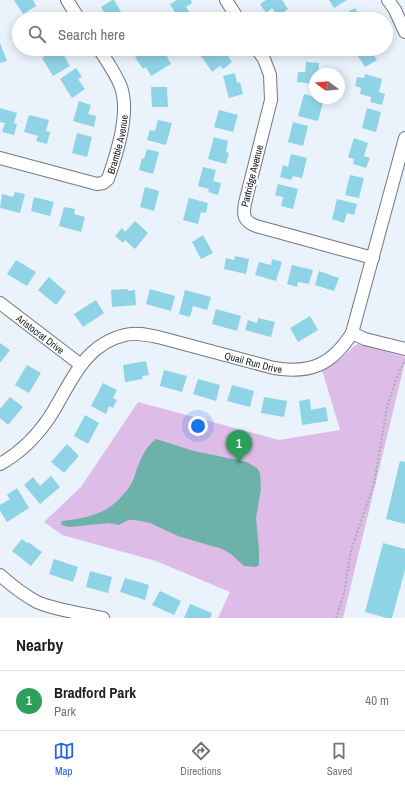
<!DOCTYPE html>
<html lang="en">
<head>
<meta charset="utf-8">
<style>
	body { margin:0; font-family:"Archivo Narrow",sans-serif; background:#f2f2f2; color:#202124 }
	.compass { position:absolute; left:309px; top:68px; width:36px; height:36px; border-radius:50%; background:#fff; box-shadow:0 2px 10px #0003; rotate:286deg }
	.you { position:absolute; left:198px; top:426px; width:14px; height:14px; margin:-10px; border:3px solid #fff; border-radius:50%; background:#1a73e8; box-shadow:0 0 0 6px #1a73e833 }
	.badge { display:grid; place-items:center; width:26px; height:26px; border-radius:50%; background:#2563eb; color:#fff; font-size:13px; font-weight:700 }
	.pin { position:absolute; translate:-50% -33px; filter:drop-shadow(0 1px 2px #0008) }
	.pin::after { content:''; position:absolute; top:21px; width:14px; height:12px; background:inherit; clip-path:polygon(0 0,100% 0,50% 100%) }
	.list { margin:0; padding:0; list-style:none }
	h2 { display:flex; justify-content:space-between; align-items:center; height:52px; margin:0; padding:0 16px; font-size:17px }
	h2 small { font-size:13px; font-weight:400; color:#757577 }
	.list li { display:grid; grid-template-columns:26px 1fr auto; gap:12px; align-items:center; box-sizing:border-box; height:60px; padding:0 16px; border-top:1px solid #e0e0e0 }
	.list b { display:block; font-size:15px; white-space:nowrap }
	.list p { margin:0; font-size:13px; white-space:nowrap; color:#757577 }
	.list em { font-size:13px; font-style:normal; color:#757577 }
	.icon { flex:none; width:22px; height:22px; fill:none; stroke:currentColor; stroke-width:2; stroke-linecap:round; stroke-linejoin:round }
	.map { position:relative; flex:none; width:405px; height:618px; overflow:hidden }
	.search { position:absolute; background:#fff; box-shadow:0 2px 10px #0003; left:12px; right:12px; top:12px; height:44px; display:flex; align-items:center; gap:10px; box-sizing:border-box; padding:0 14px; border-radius:22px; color:#757577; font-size:15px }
	.sheet { height:112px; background:#fff }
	nav { display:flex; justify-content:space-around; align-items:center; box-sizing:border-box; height:56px; border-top:1px solid #e0e0e0; background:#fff; font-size:11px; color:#757577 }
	nav a { display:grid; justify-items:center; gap:2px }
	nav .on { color:#2563eb }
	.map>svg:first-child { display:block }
	.green { fill:#ddbce7 }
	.water { fill:#6cb2a8 }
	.building { fill:#8fd3e6 }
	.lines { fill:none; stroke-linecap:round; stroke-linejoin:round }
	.minor-casing { stroke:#727880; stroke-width:14 }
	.path { stroke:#a7adb4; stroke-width:2; stroke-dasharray:2 2; stroke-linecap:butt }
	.minor { stroke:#fff; stroke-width:12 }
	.labels { text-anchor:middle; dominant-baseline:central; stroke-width:4; stroke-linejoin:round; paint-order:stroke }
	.street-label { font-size:10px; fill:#17191c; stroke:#fefefe }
</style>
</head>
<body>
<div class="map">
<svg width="405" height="618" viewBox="0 0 405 618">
	<rect width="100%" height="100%" fill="#eaf2fb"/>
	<polygon class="green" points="359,344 405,357 405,362 343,618 218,618 230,592 156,561 62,535 44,522 81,487 138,402 279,440 340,430 322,370 341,359 355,345"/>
	<path class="water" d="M156,439L194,451L247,462L257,468L260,473L261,489L256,518L259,550V565L256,567L244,566L231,554L222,549L178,536L150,523L135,520H128L119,525L109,523L69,527L61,525L62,521C85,518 106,515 122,496C127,491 131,485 134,478C138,465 144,447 156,439Z"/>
	<g class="building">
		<polygon points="14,0 33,0 36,6 23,14"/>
		<polygon points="112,0 114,0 124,17 121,19 108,19 101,7"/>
		<polygon points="177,0 191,0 192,3 186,7 191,15 185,19 179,19 170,4"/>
		<polygon points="266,0 282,0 288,9 278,16 272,8 266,13 260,4"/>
		<polygon points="329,0 347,0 334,8"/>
		<polygon points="355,8 361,19 346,19 349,17 346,13"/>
		<polygon points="0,43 7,61 0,63"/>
		<polygon points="49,49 64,49 66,52 63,54 70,66 53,76 42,58 51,52"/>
		<polygon points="157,49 163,49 171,64 151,76 146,67 143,69 135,57 145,51 147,54"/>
		<polygon points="210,49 213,49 219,57 225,52 232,62 223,69 220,66 212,72 201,56"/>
		<polygon points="356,49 375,49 371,51 377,60 365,67 354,50"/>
		<polygon points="306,62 319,63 318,74 315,74 315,84 297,82 298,72 305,72"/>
		<polygon points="76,68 82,77 78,79 85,89 72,98 60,79"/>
		<polygon points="235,73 237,83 240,82 243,94 229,98 223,76"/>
		<polygon points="365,74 382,79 379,92 385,94 382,105 370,102 371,97 360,94 361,88 355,86 357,77 364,78"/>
		<polygon points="151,87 167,87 168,107 152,107"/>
		<polygon points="304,94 315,97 315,98 324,99 318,121 298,116"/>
		<polygon points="79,101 91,105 88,114 96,116 94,127 73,121"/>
		<polygon points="0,108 17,113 14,123 17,124 14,135 2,132 5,123 0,122"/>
		<polygon points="367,108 381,112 376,132 362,128"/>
		<polygon points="219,110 238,115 233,132 214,127"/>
		<polygon points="29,115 49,120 46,131 50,132 47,144 36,141 38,136 24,132"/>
		<polygon points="158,120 172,123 166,145 147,140 150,130 155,131"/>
		<polygon points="293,122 308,126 303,146 288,142"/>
		<polygon points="77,133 92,137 87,157 72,153"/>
		<polygon points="214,137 228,141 226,152 229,153 226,164 208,159"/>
		<polygon points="354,138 368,143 364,156 370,158 366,168 353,164 354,159 348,157"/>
		<polygon points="147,149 159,152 153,174 139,170 142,158 144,159"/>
		<polygon points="291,154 307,158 302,178 293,176 291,180 280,177 283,165 288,167"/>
		<polygon points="203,167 216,170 213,181 221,183 218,195 208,192 209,189 198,186"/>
		<polygon points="350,175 364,178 359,198 345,195"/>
		<polygon points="278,184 298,189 293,209 281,206 283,197 275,195"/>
		<polygon points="145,187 159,191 154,211 140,207"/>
		<polygon points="15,192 25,194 20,213 0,208 2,194 13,197"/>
		<polygon points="34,197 54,202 50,216 31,211"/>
		<polygon points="189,198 208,203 206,213 201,212 198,224 183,220"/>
		<polygon points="337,199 357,204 354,215 347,213 344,223 332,219"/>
		<polygon points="64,207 75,209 74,214 85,217 81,232 59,226"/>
		<polygon points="135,221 148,233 135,249 125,240 123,243 115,236 122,228 125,232"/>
		<polygon points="203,235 213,253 201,259 192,242"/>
		<polygon points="235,256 249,259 246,274 224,269 226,258 234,260"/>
		<polygon points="272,259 282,262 276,281 255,275 259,262 271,265"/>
		<polygon points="16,260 36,272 27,286 7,274"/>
		<polygon points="292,265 313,270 309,284 298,282 297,287 287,284"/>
		<polygon points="319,271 339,278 334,291 315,285"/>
		<polygon points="49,277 66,292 56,305 38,290"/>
		<polygon points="128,289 128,291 135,290 136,305 112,307 111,290"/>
		<polygon points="150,289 175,296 171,311 146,304"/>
		<polygon points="185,290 211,297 207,310 193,306 190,317 179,314"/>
		<polygon points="96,300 104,313 83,327 74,314"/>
		<polygon points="216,309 241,316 237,331 212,324"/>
		<polygon points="310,316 318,330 298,342 290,328"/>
		<polygon points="258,318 275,322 271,337 245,330 248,320 257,323"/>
		<polygon points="0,343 10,350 0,363"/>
		<polygon points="146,361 149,375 142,376 143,379 125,382 123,365"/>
		<polygon points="27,365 41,373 29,393 15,385"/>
		<polygon points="164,370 187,376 182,392 160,386"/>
		<polygon points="198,379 220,385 216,401 193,394"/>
		<polygon points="103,383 117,390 113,398 117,400 113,408 109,406 106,414 91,406"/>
		<polygon points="232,385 254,391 250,407 227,401"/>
		<polygon points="10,397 23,407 8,425 0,418 0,409"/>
		<polygon points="264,397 287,401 284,417 261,413"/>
		<polygon points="310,399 311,410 326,407 328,421 302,425 299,401"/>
		<polygon points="85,415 99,423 88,444 74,436"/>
		<polygon points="67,444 79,456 64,473 51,462"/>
		<polygon points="400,461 405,462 405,524 386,519"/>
		<polygon points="51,476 60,487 40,504 24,485 33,477 40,486"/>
		<polygon points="17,488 29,508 7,522 0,511 0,505 10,499 7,495"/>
		<polygon points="22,539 27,543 28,542 42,552 31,566 12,551"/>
		<polygon points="383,543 405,549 405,570 392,618 387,618 365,612"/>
		<polygon points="54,559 78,567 73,582 49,574"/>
		<polygon points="90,571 112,577 108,593 86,587"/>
		<polygon points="125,578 149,585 145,600 120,592"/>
		<polygon points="160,591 181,601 174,615 152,605"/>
		<polygon points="190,604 212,613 210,618 184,618"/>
	</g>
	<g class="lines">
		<g class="minor-casing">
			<g id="minor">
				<polyline points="67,0 79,19"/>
				<polyline points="226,0 238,19"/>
				<polyline points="388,0 395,10 405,32"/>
				<path d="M257,49L264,59L270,75L271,100L245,203C243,215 243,221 256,226L373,258"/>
				<path id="s1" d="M0,158L97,184L103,183L108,179C117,153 130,114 121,87C116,74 107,61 99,49"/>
				<path id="s2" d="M0,303L81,365"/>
				<polyline points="352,333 365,339 405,349"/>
				<path id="s3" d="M0,464C20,453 36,437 49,418C70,386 82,345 125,335C135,332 148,335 158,337L274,368C310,374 332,365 352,333L405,138"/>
				<path d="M0,575C11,585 24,595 37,602C58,611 82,613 103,618"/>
			</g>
		</g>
		<polyline class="path" points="336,618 344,593 351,550 374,484 387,407 396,379 405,360"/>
		<use href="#minor" class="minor"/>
	</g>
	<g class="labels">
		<g class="street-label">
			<text stroke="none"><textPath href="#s1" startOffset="149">Bramble Avenue</textPath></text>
			<text transform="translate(252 176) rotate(-76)">Partridge Avenue</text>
			<text stroke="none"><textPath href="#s2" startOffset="51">Aristocrat Drive</textPath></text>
			<text stroke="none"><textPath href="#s3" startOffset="316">Quail Run Drive</textPath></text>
		</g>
	</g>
</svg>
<svg class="compass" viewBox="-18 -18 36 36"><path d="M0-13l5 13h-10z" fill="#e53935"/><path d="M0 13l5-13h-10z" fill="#757577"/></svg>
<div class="you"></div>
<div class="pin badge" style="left:239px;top:463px;background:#2e9e5b">1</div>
<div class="search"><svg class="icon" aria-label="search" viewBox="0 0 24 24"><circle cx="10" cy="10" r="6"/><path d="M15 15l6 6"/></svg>Search here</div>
</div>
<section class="sheet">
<h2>Nearby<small></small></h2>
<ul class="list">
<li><span class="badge" style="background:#2e9e5b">1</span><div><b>Bradford Park</b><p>Park</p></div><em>40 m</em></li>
</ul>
</section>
<nav>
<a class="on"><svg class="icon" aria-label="map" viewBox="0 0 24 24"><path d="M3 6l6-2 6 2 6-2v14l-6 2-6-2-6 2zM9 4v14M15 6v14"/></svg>Map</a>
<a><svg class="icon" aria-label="directions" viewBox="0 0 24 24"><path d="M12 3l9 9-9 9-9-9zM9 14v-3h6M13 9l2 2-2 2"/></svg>Directions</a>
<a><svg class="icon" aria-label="saved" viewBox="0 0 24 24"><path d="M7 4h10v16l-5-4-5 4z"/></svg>Saved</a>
</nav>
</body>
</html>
